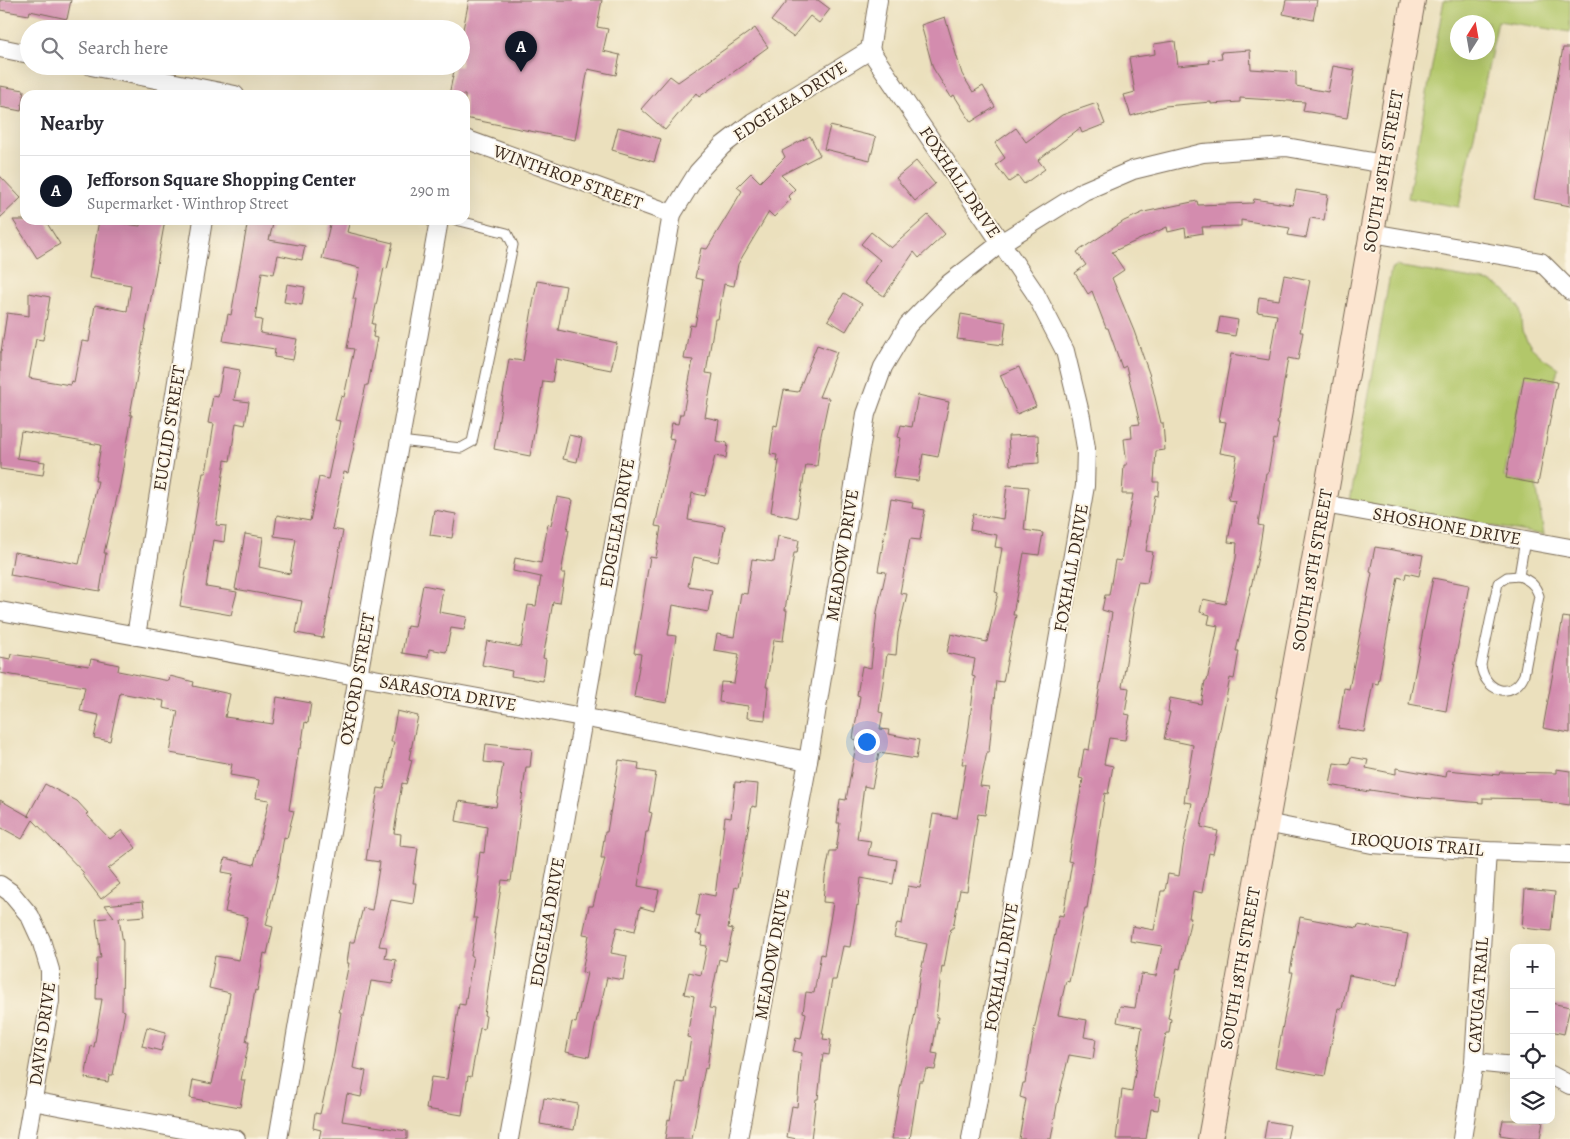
<!DOCTYPE html>
<html lang="en">
<head>
<meta charset="utf-8">
<style>
	body { margin:0; font-family:Alegreya,serif; background:#f2f2f3; color:#2b2b33 }
	.controls { position:absolute; right:15px; bottom:15px; display:grid; overflow:hidden; border-radius:10px; box-shadow:0 5px 20px #0002 }
	.controls button { width:45px; height:45px; display:grid; place-items:center; padding:0; border:0; border-bottom:1px solid #e1e1e2; background:#fff; color:#2b2b33; font:25px sans-serif }
	.compass { position:absolute; left:1450px; top:15px; width:45px; height:45px; border-radius:50%; background:#fff; box-shadow:0 5px 20px #0002; rotate:11deg }
	.you { position:absolute; left:866px; top:741px; width:18px; height:18px; margin:-12px; border:4px solid #fff; border-radius:50%; background:#1a73e8; box-shadow:0 0 0 8px #1a73e833 }
	.badge { display:grid; place-items:center; width:32px; height:32px; border-radius:50%; background:#111827; color:#fff; font-size:16px; font-weight:700 }
	.pin { position:absolute; translate:-50% -41px; filter:drop-shadow(0 1px 2px #0008) }
	.pin::after { content:''; position:absolute; top:26px; width:18px; height:15px; background:inherit; clip-path:polygon(0 0,100% 0,50% 100%) }
	.list { margin:0; padding:0; list-style:none }
	h2 { display:flex; justify-content:space-between; align-items:center; height:65px; margin:0; padding:0 20px; font-size:21px }
	h2 small { font-size:16px; font-weight:400; color:#7c7c81 }
	.list li { display:grid; grid-template-columns:32px 1fr auto; gap:15px; align-items:center; box-sizing:border-box; height:70px; padding:0 20px; border-top:1px solid #e1e1e2 }
	.list b { display:block; font-size:19px; white-space:nowrap }
	.list p { margin:0; font-size:16px; white-space:nowrap; color:#7c7c81 }
	.list em { font-size:16px; font-style:normal; color:#7c7c81 }
	.icon { flex:none; width:28px; height:28px; fill:none; stroke:currentColor; stroke-width:2; stroke-linecap:round; stroke-linejoin:round }
	.map { position:relative; flex:none; width:1570px; height:1139px; overflow:hidden }
	.search { position:absolute; background:#fff; box-shadow:0 5px 20px #0002; left:20px; top:20px; width:450px; height:55px; display:flex; align-items:center; gap:12px; box-sizing:border-box; padding:0 18px; border-radius:28px; color:#7c7c81; font-size:19px }
	.panel { position:absolute; background:#fff; box-shadow:0 5px 20px #0002; left:20px; top:90px; width:450px; height:135px; border-radius:15px }
	.map>svg:first-child { display:block }
	.green { fill:#b2c76b; stroke:#767844; fill-rule:evenodd }
	.building { fill:#d38cae }
	.lines { fill:none; stroke-linecap:round; stroke-linejoin:round }
	.lane-casing { stroke:#796a56; stroke-width:11 }
	.street-casing { stroke:#796a56; stroke-width:20 }
	.secondary-casing { stroke:#796a56; stroke-width:26 }
	.lane { stroke:#fff; stroke-width:9 }
	.street { stroke:#fff; stroke-width:18 }
	.secondary { stroke:#fce5d0; stroke-width:24 }
	.labels { text-anchor:middle; dominant-baseline:central; stroke-width:4; stroke-linejoin:round; paint-order:stroke }
	.street-label { font-size:18px; fill:#3b2a1e; stroke:#fcf5e5 }
</style>
</head>
<body>
<div class="map">
<svg width="1570" height="1139" viewBox="0 0 1570 1139">
	<rect width="100%" height="100%" fill="#fcf5e5"/>
	<filter id="ink" filterUnits="userSpaceOnUse"><feTurbulence type="fractalNoise" baseFrequency=".02" numOctaves="2"/><feDisplacementMap in="SourceGraphic" scale="10" xChannelSelector="R" yChannelSelector="G"/><feConvolveMatrix kernelMatrix="1 2 1 2 8 2 1 2 1" color-interpolation-filters="sRGB"/></filter>
	<filter id="wash" filterUnits="userSpaceOnUse"><feTurbulence type="fractalNoise" baseFrequency=".0096" numOctaves="4" result="noise"/><feDisplacementMap in="SourceGraphic" scale="20" xChannelSelector="R" yChannelSelector="G"/><feGaussianBlur stdDeviation="1.12" result="paint"/><feColorMatrix in="noise" values="0 0 0 0 0 0 0 0 0 0 0 0 0 0 0 0 0 1.4 0 .05"/><feComposite in="paint" operator="in"/></filter>
	<g filter="url(#wash)">
		<rect width="100%" height="100%" fill="#ebe0bd"/>
		<g class="green">
			<path d="M1444,0H1570V32L1498,21L1459,207L1408,198ZM1458,22H1488V52H1458Z"/>
			<polygon points="1396,266 1490,282 1505,290 1520,309 1522,331 1531,347 1543,358 1558,368 1555,381 1524,377 1504,477 1536,484 1544,535 1350,502 1391,269"/>
		</g>
		<g id="blocks">
			<g class="building">
				<polygon points="0,0 71,0 67,19 30,11 29,15 0,10"/>
				<polygon points="469,0 602,0 597,27 608,29 603,51 620,55 616,75 588,69 575,140 465,118 465,95 449,95 455,66 461,66 461,39"/>
				<polygon points="788,0 818,0 830,9 819,23 810,16 793,37 771,21"/>
				<polygon points="1286,0 1317,0 1313,20 1283,14"/>
				<polygon points="945,17 962,74 973,92 983,86 995,107 971,122 954,95 951,97 933,68 921,25"/>
				<polygon points="755,28 768,47 699,97 696,93 665,130 641,109 670,76 678,82"/>
				<polygon points="1175,41 1178,66 1209,63 1208,60 1222,59 1221,52 1250,50 1251,69 1296,72 1296,86 1328,92 1333,66 1355,70 1347,118 1303,111 1305,102 1240,98 1240,102 1211,104 1211,102 1165,106 1131,116 1124,95 1135,92 1129,58 1155,54 1154,44"/>
				<polygon points="1563,48 1570,48 1570,206 1534,199"/>
				<polygon points="0,86 24,90 21,111 0,107"/>
				<polygon points="1097,103 1105,124 1082,133 1080,128 1038,160 1045,169 1024,184 1018,176 1009,182 996,165 1005,158 995,143 1016,128 1026,142 1062,115"/>
				<polygon points="830,126 876,137 870,160 824,149"/>
				<polygon points="618,127 661,139 654,162 612,150"/>
				<polygon points="810,136 820,155 781,175 795,189 788,196 791,199 774,217 769,212 738,264 734,286 724,284 718,319 715,319 706,373 713,374 705,417 719,420 716,441 728,443 726,458 715,456 705,496 692,493 688,520 725,526 718,562 694,557 688,586 712,590 708,612 673,605 668,635 676,636 667,703 634,697 641,654 634,653 650,557 656,558 661,527 655,526 674,439 669,438 672,423 678,424 680,414 683,414 693,360 684,359 690,325 695,326 703,280 695,278 701,248 707,249 742,191 737,187 751,173 760,182 785,157 782,151"/>
				<polygon points="916,161 935,184 915,201 896,178"/>
				<polygon points="0,176 21,198 0,218"/>
				<polygon points="1296,190 1328,195 1324,220 1310,218 1306,238 1288,235 1290,228 1241,220 1241,226 1202,227 1203,233 1186,236 1185,228 1168,232 1167,227 1112,252 1124,270 1112,278 1134,331 1150,376 1161,423 1163,423 1165,450 1156,451 1154,482 1159,482 1158,496 1155,495 1146,551 1153,552 1147,583 1138,582 1132,611 1134,612 1122,687 1129,688 1125,714 1130,715 1125,740 1109,738 1104,764 1113,766 1108,794 1105,793 1087,908 1085,908 1069,982 1066,981 1058,1015 1087,1020 1084,1037 1096,1039 1093,1059 1069,1055 1057,1105 1051,1139 1019,1139 1026,1099 1020,1097 1023,1083 1025,1083 1034,1031 1059,915 1063,916 1072,862 1068,861 1083,779 1079,778 1084,749 1089,750 1112,613 1102,610 1105,595 1109,595 1115,560 1121,561 1133,494 1122,494 1124,465 1127,465 1124,439 1132,438 1131,425 1140,424 1126,366 1122,368 1108,328 1106,328 1092,291 1088,294 1075,273 1086,265 1077,252 1124,221 1144,212 1197,201 1198,205 1253,203 1254,199 1293,205"/>
				<polygon points="928,215 945,234 919,258 914,252 884,296 864,283 880,260 861,244 871,232 891,248"/>
				<polygon points="13,220 45,220 60,244 37,258"/>
				<polygon points="99,220 140,226 141,220 165,220 130,415 132,415 120,485 104,553 106,553 100,591 10,575 14,552 79,564 98,481 95,481 101,445 21,431 17,458 45,462 43,475 0,469 0,352 1,352 7,313 29,316 29,293 50,297 43,340 36,339 29,378 70,385 71,381 74,382 82,341 89,342 95,305 127,311 131,285 89,278"/>
				<polygon points="248,220 274,220 269,240 305,246 302,260 278,255 274,274 262,272 255,319 262,320 260,333 297,339 293,360 274,357 275,349 223,341 228,314 231,315"/>
				<polygon points="331,220 350,220 347,232 393,243 387,269 384,268 372,324 375,324 373,337 377,338 368,385 366,385 353,442 355,442 348,473 344,472 332,529 343,531 323,638 296,633 302,601 235,589 245,534 263,537 259,567 290,574 296,539 274,536 277,515 310,521 319,477 328,479 340,421 335,420 341,396 344,397 354,349 347,348 356,299 353,299 360,268 322,259"/>
				<polygon points="1284,275 1310,280 1300,332 1303,332 1298,360 1288,358 1277,424 1279,424 1276,440 1274,439 1268,473 1266,473 1258,525 1263,526 1258,557 1236,651 1239,651 1234,679 1230,678 1201,827 1218,831 1213,854 1209,853 1202,893 1193,891 1189,918 1191,918 1180,969 1177,968 1168,1018 1171,1019 1169,1033 1166,1033 1154,1096 1160,1097 1158,1110 1151,1109 1146,1139 1116,1139 1122,1090 1132,1092 1142,1027 1117,1022 1120,1006 1135,1008 1141,974 1156,976 1162,946 1130,941 1132,926 1154,930 1161,891 1165,891 1168,874 1179,876 1183,848 1192,803 1184,802 1193,745 1164,739 1170,712 1168,712 1170,698 1201,704 1205,681 1207,681 1218,626 1208,624 1210,615 1200,612 1203,599 1225,604 1236,558 1237,543 1228,542 1235,501 1228,500 1237,456 1220,453 1226,422 1219,421 1231,354 1269,360 1277,315 1257,312 1259,297 1279,300"/>
				<polygon points="537,281 566,286 558,330 617,343 611,370 556,359 552,382 543,381 530,456 494,449 509,359 523,361"/>
				<polygon points="287,284 305,287 302,305 284,302"/>
				<polygon points="844,293 862,304 846,331 828,320"/>
				<polygon points="961,314 1006,322 1003,345 957,339"/>
				<polygon points="1220,317 1238,320 1235,336 1217,333"/>
				<polygon points="817,345 837,352 819,397 829,398 820,440 817,466 806,465 797,518 771,512 779,461 776,460 777,455 770,454 774,425 777,426 784,390 798,392"/>
				<polygon points="223,367 240,370 234,400 249,402 245,425 236,423 230,461 225,460 216,525 226,526 224,542 213,540 206,587 237,592 231,615 180,606 203,473 206,473 214,424 208,423 213,396 218,397"/>
				<polygon points="1019,367 1036,406 1017,414 1000,375"/>
				<polygon points="1524,376 1557,382 1538,484 1506,478"/>
				<polygon points="918,395 949,402 938,457 923,454 918,481 893,478 901,438 898,437 901,425 912,427"/>
				<polygon points="569,435 582,438 577,462 563,459"/>
				<polygon points="1038,435 1039,463 1010,465 1008,436"/>
				<polygon points="1007,485 1029,487 1024,530 1043,533 1039,555 1024,553 1013,615 1016,615 1003,682 996,681 989,752 987,752 980,786 989,787 985,815 978,814 967,891 960,890 953,928 951,928 944,967 942,966 936,1017 938,1017 932,1053 938,1054 935,1070 926,1069 923,1081 919,1081 910,1139 892,1139 900,1089 915,1013 920,975 927,944 894,937 897,923 902,924 908,886 920,888 933,814 957,818 966,764 962,764 969,727 975,677 972,676 975,659 947,653 951,634 987,642 998,593 995,592 1002,548 995,547 997,535 970,530 973,514 1003,519"/>
				<polygon points="557,497 573,500 567,530 569,530 561,573 565,573 560,603 553,602 543,658 546,659 543,681 511,676 512,671 482,665 487,641 521,647 528,605 536,606 541,577 513,571 515,558 541,563 548,524 551,525"/>
				<polygon points="891,499 913,503 912,508 925,510 920,540 910,539 900,593 907,594 898,633 896,655 887,654 879,712 883,713 880,729 889,730 888,734 919,740 916,759 879,753 872,788 864,786 857,839 871,841 868,855 897,860 893,884 861,878 858,906 857,905 850,947 843,946 836,980 832,980 822,1034 824,1034 823,1039 831,1040 829,1055 823,1054 818,1099 816,1099 811,1139 797,1139 787,1137 792,1106 797,1107 802,1053 793,1051 796,1038 801,1039 806,1013 803,1012 806,992 814,993 821,954 824,955 833,903 823,902 825,877 830,851 836,851 840,823 837,823 840,799 846,800 857,740 853,739 860,696 857,695 862,666 871,668 877,612 886,572 878,571"/>
				<polygon points="434,510 456,514 452,538 430,535"/>
				<polygon points="778,536 799,540 797,553 794,553 785,610 787,610 783,641 774,640 766,687 768,687 765,720 747,718 748,706 719,702 721,682 734,683 739,654 714,650 717,634 734,637 741,593 747,594 752,559 774,562"/>
				<polygon points="1375,547 1423,555 1419,576 1406,573 1405,579 1398,577 1378,684 1373,683 1364,732 1338,728 1344,688 1349,689 1372,573 1370,572"/>
				<polygon points="1433,578 1469,585 1446,711 1409,704"/>
				<polygon points="423,585 443,589 439,612 467,617 464,630 451,628 446,652 429,649 428,657 402,653 407,626 415,627"/>
				<polygon points="1563,617 1570,618 1570,733 1543,728"/>
				<polygon points="11,654 89,666 91,659 119,665 118,671 169,681 170,676 194,682 193,686 230,694 225,717 273,724 277,697 311,703 308,723 305,722 301,748 299,748 289,810 294,811 287,838 284,837 277,878 266,925 273,927 267,954 264,953 257,991 255,990 246,1042 249,1042 241,1080 245,1080 240,1107 190,1098 193,1080 212,1084 222,1038 230,993 209,988 215,956 239,960 248,917 225,912 233,874 222,872 225,858 254,865 269,800 256,798 259,780 230,775 232,764 170,753 178,711 163,708 164,701 120,693 110,741 94,738 99,715 80,711 85,687 0,673 0,657 10,659"/>
				<polygon points="397,711 418,716 409,759 412,760 406,784 402,783 394,833 401,834 400,846 418,848 413,883 416,883 413,904 391,900 379,946 387,947 385,958 396,960 393,984 371,981 364,1017 362,1017 353,1068 366,1071 361,1097 347,1094 342,1121 407,1131 407,1139 319,1139 321,1130 313,1128 315,1113 320,1114 334,1054 341,1012 339,1012 349,963 347,963 350,942 354,942 363,908 372,910 380,862 366,860 378,788 384,789 394,742 391,742"/>
				<polygon points="486,744 532,749 530,767 526,767 511,881 502,880 494,933 496,934 484,1015 486,1016 484,1029 480,1028 471,1077 468,1076 462,1115 426,1109 431,1077 447,1079 459,1004 465,1005 473,956 471,956 477,918 473,918 479,877 477,876 480,852 484,853 487,827 456,821 459,801 496,807 503,764 484,762"/>
				<polygon points="1351,757 1368,760 1366,768 1396,774 1396,768 1446,777 1447,770 1499,775 1500,772 1556,773 1556,769 1570,771 1570,805 1541,801 1541,799 1483,798 1483,803 1422,798 1370,790 1369,792 1330,785 1334,763 1349,765"/>
				<polygon points="619,760 639,763 638,770 656,773 649,812 652,813 648,832 646,832 638,886 659,890 654,911 640,907 635,931 617,927 611,953 627,956 623,980 607,977 598,1018 597,1018 589,1057 566,1052 572,1022 576,1023 587,973 582,972 589,935 583,934 589,906 593,906 605,858 601,858 605,832 607,832"/>
				<polygon points="735,782 758,784 756,807 752,806 738,888 735,887 728,928 733,929 726,961 719,959 709,1008 715,1009 707,1069 705,1068 703,1078 692,1139 665,1139 668,1119 670,1120 677,1082 684,1083 691,1038 687,1037 694,996 684,994 689,972 701,975 707,946 701,945 703,935 696,934 700,916 696,915 700,893 715,896 725,817 731,818"/>
				<polygon points="45,784 77,801 88,813 86,814 110,839 122,830 136,848 108,869 120,884 101,899 82,874 84,873 33,820 22,839 0,827 0,800 30,817 28,815"/>
				<polygon points="1525,889 1555,892 1551,931 1522,928"/>
				<polygon points="143,901 145,916 119,918 123,943 122,1010 125,1011 113,1075 109,1075 108,1082 85,1078 91,1046 94,1047 102,999 96,999 97,958 101,958 96,919 114,917 105,905"/>
				<polygon points="1300,917 1357,928 1358,925 1408,934 1398,985 1349,975 1342,1009 1338,1008 1325,1076 1275,1067 1293,972 1290,972"/>
				<polygon points="1551,1003 1570,1007 1564,1034 1551,1031"/>
				<polygon points="147,1027 166,1032 161,1051 142,1046"/>
				<polygon points="544,1098 578,1104 574,1130 540,1124"/>
				<polygon points="1503,1120 1543,1120 1540,1139 1524,1139 1500,1135"/>
				<polygon points="1267,1121 1290,1125 1287,1139 1264,1139"/>
			</g>
		</g>
	</g>
	<g filter="url(#ink)">
		<use href="#blocks" fill-opacity="0" stroke="#796a56" stroke-width="1"/>
		<g class="lines">
			<g class="lane-casing">
				<g id="lane">
					<polyline points="400,441 461,448 472,442 513,245 507,233 456,220"/>
					<path d="M1519,576C1530,581 1535,584 1539,596L1524,675C1512,701 1484,691 1481,665L1498,583L1507,577Z"/>
					<polyline points="1519,576 1525,540"/>
				</g>
			</g>
			<g class="street-casing">
				<g id="street">
					<polyline points="0,48 29,54"/>
					<polyline points="870,50 1035,293 1065,351 1081,417 1086,448 1085,486 971,1139"/>
					<polyline points="91,66 235,95"/>
					<polyline points="465,139 672,214"/>
					<polyline points="1372,233 1541,262 1570,291"/>
					<polyline points="1324,504 1570,548"/>
					<polyline points="0,611 582,717 808,761"/>
					<polyline points="136,636 203,220"/>
					<polyline points="1266,823 1372,844 1487,851 1570,854"/>
					<polyline points="0,885 10,892 30,916 41,940 50,970 50,1001 26,1139"/>
					<polyline points="1474,1062 1514,1066"/>
					<polyline points="1551,1075 1570,1085"/>
					<polyline points="32,1101 236,1139"/>
					<polyline points="278,1139 358,676 439,220"/>
					<polyline points="509,1139 672,214 698,172 722,146 753,122 870,50 878,0"/>
					<polyline points="738,1139 808,761 866,414 883,367 908,325 946,286 1001,243 1084,191 1133,170 1203,153 1286,147 1384,164"/>
					<polyline points="1462,1139 1474,1062 1487,851"/>
				</g>
			</g>
			<g class="secondary-casing">
				<polyline id="secondary" points="1210,1139 1324,504 1413,0"/>
			</g>
			<use href="#lane" class="lane"/>
			<use href="#street" class="street"/>
			<use href="#secondary" class="secondary"/>
		</g>
	</g>
	<g class="labels">
		<g class="street-label">
			<text transform="translate(790 101) rotate(-33)">EDGELEA DRIVE</text>
			<text transform="translate(1383 171) rotate(-80)">SOUTH 18TH STREET</text>
			<text transform="translate(568 177) rotate(20)">WINTHROP STREET</text>
			<text transform="translate(960 182) rotate(56)">FOXHALL DRIVE</text>
			<text transform="translate(169 428) rotate(-81)">EUCLID STREET</text>
			<text transform="translate(617 523) rotate(-80)">EDGELEA DRIVE</text>
			<text transform="translate(1447 526) rotate(10)">SHOSHONE DRIVE</text>
			<text transform="translate(842 555) rotate(-81)">MEADOW DRIVE</text>
			<text transform="translate(1071 568) rotate(-80)">FOXHALL DRIVE</text>
			<text transform="translate(1312 570) rotate(-80)">SOUTH 18TH STREET</text>
			<text transform="translate(357 679) rotate(-80)">OXFORD STREET</text>
			<text transform="translate(448 693) rotate(10)">SARASOTA DRIVE</text>
			<text transform="translate(1417 844) rotate(5)">IROQUOIS TRAIL</text>
			<text transform="translate(547 922) rotate(-80)">EDGELEA DRIVE</text>
			<text transform="translate(772 954) rotate(-80)">MEADOW DRIVE</text>
			<text transform="translate(1001 967) rotate(-80)">FOXHALL DRIVE</text>
			<text transform="translate(1240 968) rotate(-80)">SOUTH 18TH STREET</text>
			<text transform="translate(1478 995) rotate(-86)">CAYUGA TRAIL</text>
			<text transform="translate(42 1034) rotate(-82)">DAVIS DRIVE</text>
		</g>
	</g>
</svg>
<div class="controls">
<button>+</button>
<button>−</button>
<button><svg class="icon" aria-label="locate" viewBox="0 0 24 24"><circle cx="12" cy="12" r="6"/><path d="M12 2v4M12 18v4M2 12h4M18 12h4"/></svg></button>
<button><svg class="icon" aria-label="layers" viewBox="0 0 24 24"><path d="M12 4l9 5-9 5-9-5zM3 14l9 5 9-5"/></svg></button>
</div>
<svg class="compass" viewBox="-18 -18 36 36"><path d="M0-13l5 13h-10z" fill="#e53935"/><path d="M0 13l5-13h-10z" fill="#7c7c81"/></svg>
<div class="you"></div>
<div class="pin badge" style="left:521px;top:72px">A</div>
<div class="search"><svg class="icon" aria-label="search" viewBox="0 0 24 24"><circle cx="10" cy="10" r="6"/><path d="M15 15l6 6"/></svg>Search here</div>
<section class="panel">
<h2>Nearby<small></small></h2>
<ul class="list">
<li><span class="badge">A</span><div><b>Jefforson Square Shopping Center</b><p>Supermarket · Winthrop Street</p></div><em>290 m</em></li>
</ul>
</section>
</div>
</body>
</html>
